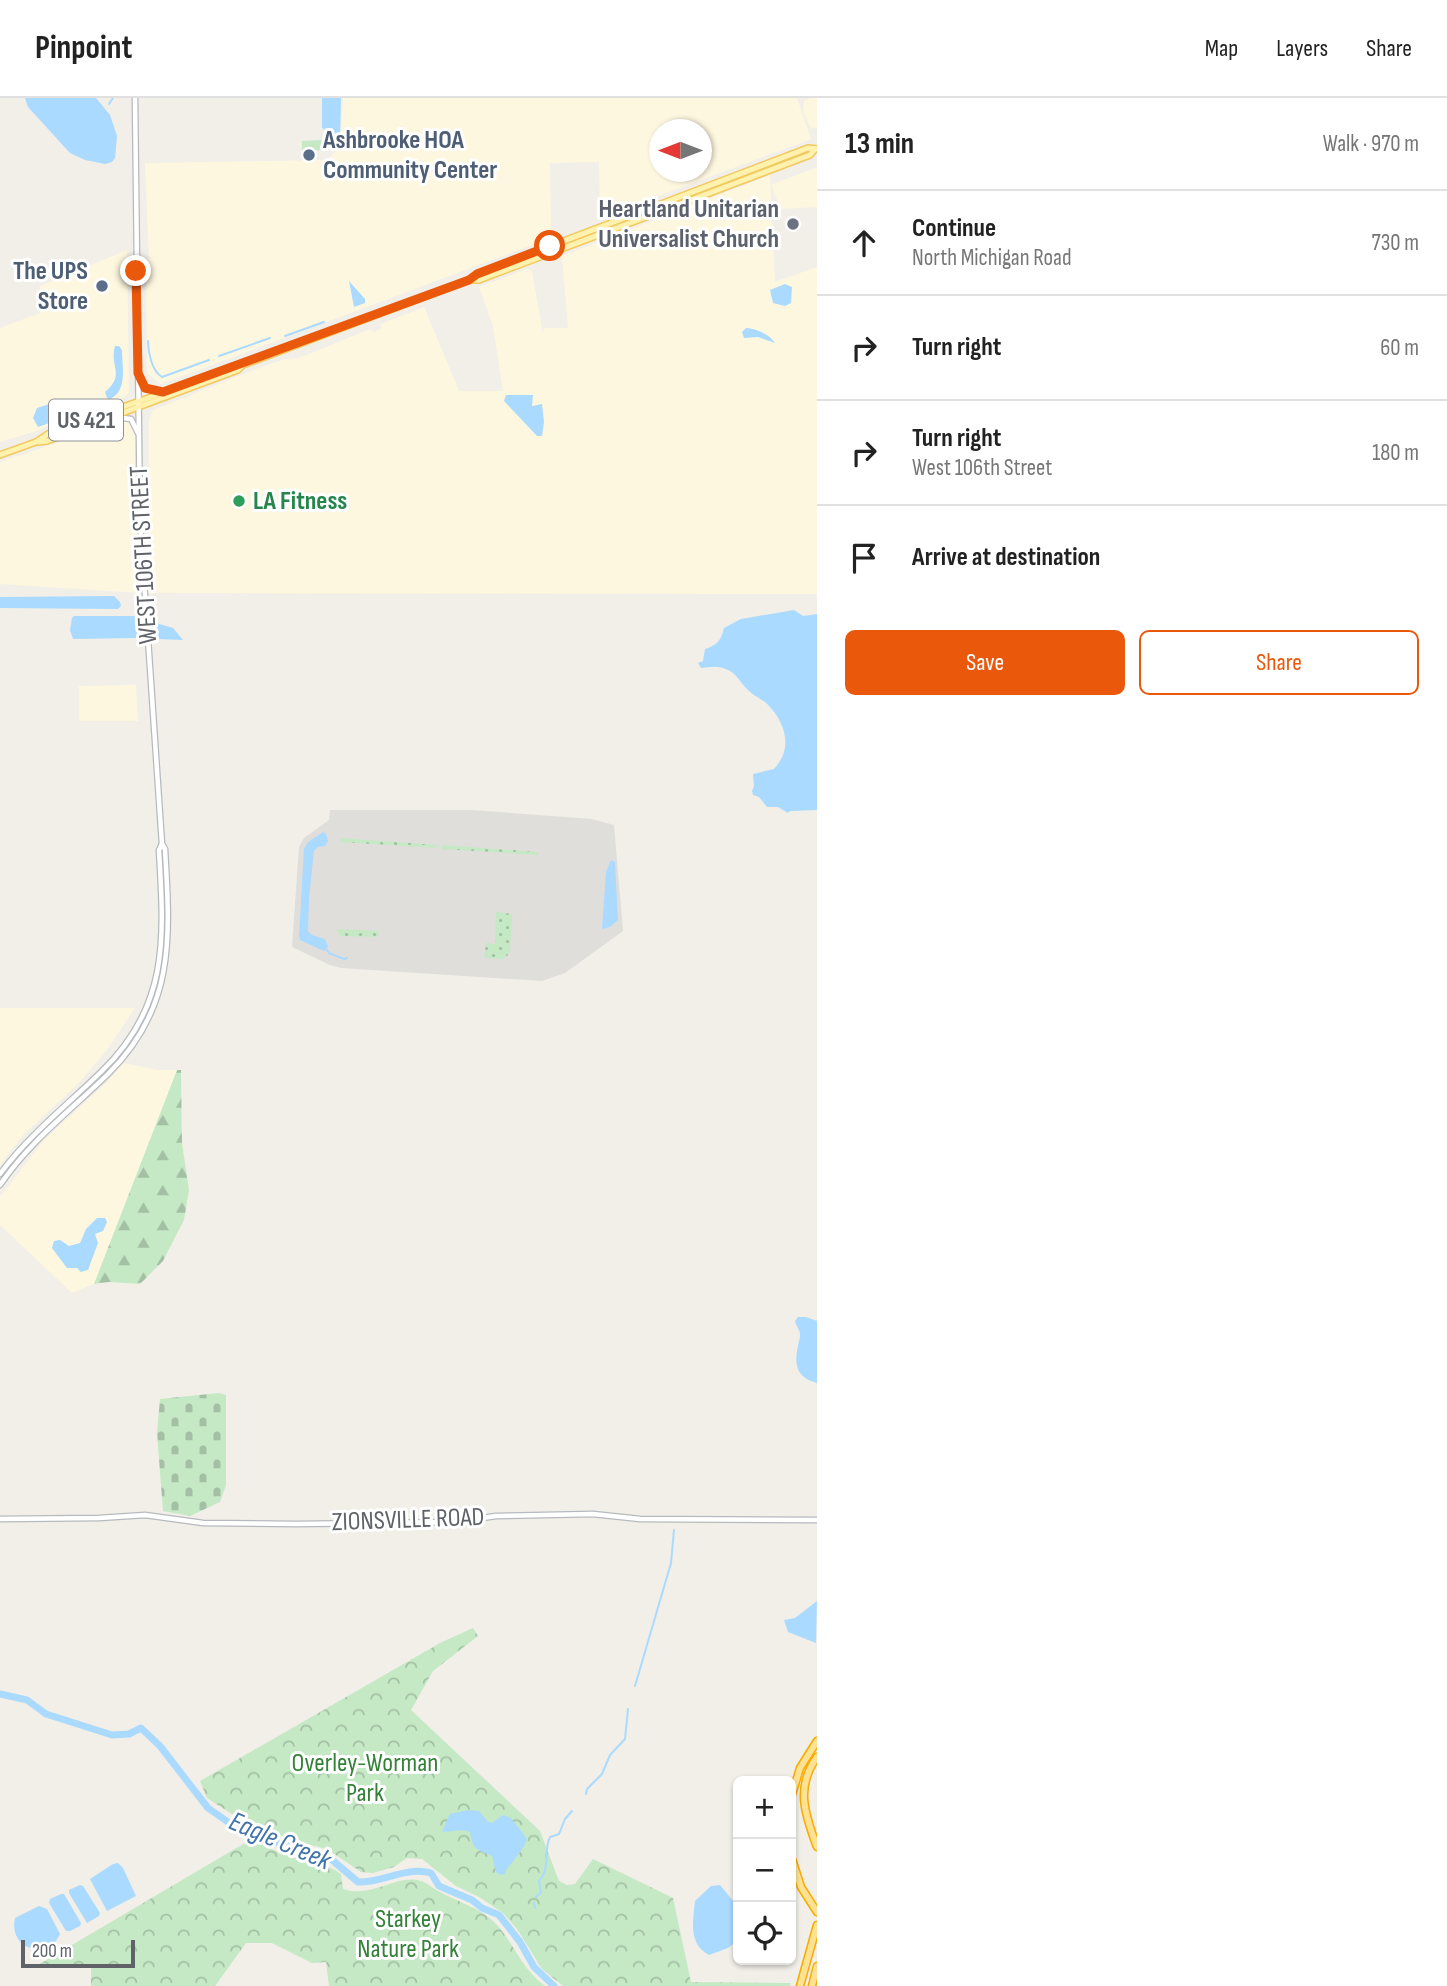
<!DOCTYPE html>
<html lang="en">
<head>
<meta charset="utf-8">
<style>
	body { margin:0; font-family:"Sofia Sans Condensed",sans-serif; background:#f6f6f6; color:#222 }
	.controls { position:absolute; right:21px; bottom:21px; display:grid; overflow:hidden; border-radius:10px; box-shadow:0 2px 5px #0004 }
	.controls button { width:63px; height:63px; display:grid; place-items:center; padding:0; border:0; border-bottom:2px solid #e0e0e0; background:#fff; color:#222; font:35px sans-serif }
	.compass { position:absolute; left:649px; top:21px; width:63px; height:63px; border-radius:50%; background:#fff; box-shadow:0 2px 5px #0004; rotate:270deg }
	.scale { position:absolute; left:21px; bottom:18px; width:114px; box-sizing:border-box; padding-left:7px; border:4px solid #5f6368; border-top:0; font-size:19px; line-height:24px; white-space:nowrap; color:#5f6368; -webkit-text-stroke:5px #fff; paint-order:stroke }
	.stop { position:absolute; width:21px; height:21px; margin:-16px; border:5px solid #ea580c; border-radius:50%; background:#fff }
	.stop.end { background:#ea580c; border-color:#fff; box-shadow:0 2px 7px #0008 }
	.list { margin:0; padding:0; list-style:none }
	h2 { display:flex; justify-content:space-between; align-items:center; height:91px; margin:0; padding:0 28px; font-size:30px }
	h2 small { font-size:23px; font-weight:400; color:#767676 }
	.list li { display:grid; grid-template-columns:46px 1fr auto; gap:21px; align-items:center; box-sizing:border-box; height:105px; padding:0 28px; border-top:2px solid #e0e0e0 }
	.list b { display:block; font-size:26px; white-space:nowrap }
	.list p { margin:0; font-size:23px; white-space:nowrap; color:#767676 }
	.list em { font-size:23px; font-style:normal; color:#767676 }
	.actions { display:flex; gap:14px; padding:21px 28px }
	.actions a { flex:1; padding:16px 0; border:2px solid #ea580c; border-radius:10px; text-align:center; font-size:24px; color:#ea580c }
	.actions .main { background:#ea580c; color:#fff }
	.icon { flex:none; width:38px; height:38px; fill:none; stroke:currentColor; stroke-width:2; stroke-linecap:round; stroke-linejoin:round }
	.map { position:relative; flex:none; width:817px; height:1888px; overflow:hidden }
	header { display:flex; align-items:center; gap:42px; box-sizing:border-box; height:98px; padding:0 35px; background:#fff; border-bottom:2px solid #e0e0e0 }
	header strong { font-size:33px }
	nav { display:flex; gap:38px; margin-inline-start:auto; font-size:24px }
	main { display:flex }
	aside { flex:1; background:#fff }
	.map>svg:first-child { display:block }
	.commercial { fill:#fef7e0; fill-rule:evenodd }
	.industrial { fill:#e0deda }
	.grass { fill:url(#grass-dots) }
	.forest { fill:url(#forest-firs) }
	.cemetery { fill:url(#cemetery-stones) }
	.park { fill:url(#park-crowns) }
	.pitch { fill:#c5e8c5 }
	.water { fill:#aadaff }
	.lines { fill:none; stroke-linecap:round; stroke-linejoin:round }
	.stream { stroke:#aadaff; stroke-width:2 }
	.river { stroke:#aadaff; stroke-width:7 }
	.secondary-casing { stroke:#b6babf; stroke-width:7 }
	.primary-casing { stroke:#f2c960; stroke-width:8 }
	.highway-casing { stroke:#f9ab00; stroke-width:9 }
	.secondary { stroke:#fff; stroke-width:4.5 }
	.primary { stroke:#fff2af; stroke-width:5 }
	.highway { stroke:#fde293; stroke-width:6 }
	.route { stroke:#ea580c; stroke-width:9 }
	.service-dot { fill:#5c6f8a; stroke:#fff; stroke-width:2.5 }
	.worship-dot { fill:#6b7280; stroke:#fff; stroke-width:2.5 }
	.leisure-dot { fill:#2e9e5b; stroke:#fff; stroke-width:2.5 }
	.labels { text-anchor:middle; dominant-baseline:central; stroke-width:6; stroke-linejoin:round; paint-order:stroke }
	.shield { fill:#fff; stroke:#8f9295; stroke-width:2 }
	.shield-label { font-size:24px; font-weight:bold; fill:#5f6368 }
	.service-label { font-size:26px; font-weight:bold; fill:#4e5e75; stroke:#fff; text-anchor:start }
	.worship-label { font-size:26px; font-weight:bold; fill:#5b616d; stroke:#fff; text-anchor:end }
	.leisure-label { font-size:26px; font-weight:bold; fill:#27864d; stroke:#fff; text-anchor:start }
	.street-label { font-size:26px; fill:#5f6368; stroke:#fff }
	.park-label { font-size:26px; fill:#348238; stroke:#fff }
	.water-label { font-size:28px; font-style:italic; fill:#4174aa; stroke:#fff }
</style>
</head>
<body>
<header>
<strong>Pinpoint</strong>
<nav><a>Map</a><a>Layers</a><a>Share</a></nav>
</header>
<main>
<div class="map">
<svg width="817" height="1888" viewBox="0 0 817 1888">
	<defs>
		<pattern id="grass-dots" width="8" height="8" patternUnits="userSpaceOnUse" patternTransform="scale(1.75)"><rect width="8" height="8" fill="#c5e8c5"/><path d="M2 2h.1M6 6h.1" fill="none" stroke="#a3c0a4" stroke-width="1.8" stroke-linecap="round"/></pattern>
		<pattern id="forest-firs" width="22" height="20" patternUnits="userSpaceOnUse" patternTransform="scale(1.75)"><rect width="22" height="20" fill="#c5e8c5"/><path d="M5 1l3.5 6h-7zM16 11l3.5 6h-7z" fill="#a3c0a4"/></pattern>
		<pattern id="cemetery-stones" width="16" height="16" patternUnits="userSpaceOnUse" patternTransform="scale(1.75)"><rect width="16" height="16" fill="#c5e8c5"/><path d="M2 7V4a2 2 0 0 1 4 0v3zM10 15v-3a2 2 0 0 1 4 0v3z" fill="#a3c0a4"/></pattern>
		<pattern id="park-crowns" width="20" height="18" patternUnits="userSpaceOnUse" patternTransform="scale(1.75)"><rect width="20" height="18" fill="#c5e8c5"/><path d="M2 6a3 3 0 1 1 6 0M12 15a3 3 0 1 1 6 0" fill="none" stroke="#a3c0a4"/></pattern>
	</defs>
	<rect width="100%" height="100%" fill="#f1efe8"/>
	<g class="commercial">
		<path d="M343,0H797L811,41L600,120L599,64L550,65L551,140L161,286L147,275L146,181L149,158L145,65L328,62L340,48ZM660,32H702V74H660Z"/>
		<polygon points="811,0 817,0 817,29 811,31 803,13 804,3"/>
		<polygon points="817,69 817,109 781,111 771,87"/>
		<polygon points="770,77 775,184 817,169 817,496 148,495 144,437 149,436 149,322 153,312 264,268 286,261 299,260 370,231 374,234 381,231 381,226 424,209 459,293 503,293 493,228 479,189 527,171 532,173 543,236 544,230 568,230 562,158"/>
		<polygon points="127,152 129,294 126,298 75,320 73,317 36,333 0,344 0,230 40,215 40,188"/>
		<polygon points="124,322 131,324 133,328 135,342 135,441 140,495 0,486 0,364"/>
		<polygon points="136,587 138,623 79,623 79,588"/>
		<polygon points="0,910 135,910 107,952 77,987 24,1036 0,1067"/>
		<polygon points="124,965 157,972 181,972 182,1045 189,1092 184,1122 163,1163 140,1186 109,1184 94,1186 72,1195 0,1127 0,1099 44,1042 106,985"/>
	</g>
	<polygon class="industrial" points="330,712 472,712 592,721 614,727 623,833 565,875 542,883 341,870 330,867 292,849 299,749 304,740 329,722"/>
	<g class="grass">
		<polygon points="341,740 437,747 436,750 340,744"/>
		<polygon points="442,747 538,754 538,757 442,751"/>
		<polygon points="496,814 512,816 510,855 503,861 486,860 484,858 486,845 495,846"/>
		<polygon points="337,831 379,833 378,839 342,838 337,835"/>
	</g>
	<polygon class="forest" points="177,972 181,972 182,1045 189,1092 184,1122 163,1163 140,1186 109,1184 94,1186"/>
	<polygon class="cemetery" points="219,1295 226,1297 226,1387 220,1404 190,1418 163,1413 157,1335 160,1301"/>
	<g class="park">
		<polygon points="473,1530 478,1538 433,1573 411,1612 540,1733 559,1783 567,1787 575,1786 593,1761 673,1800 691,1884 791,1885 790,1888 563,1888 542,1871 517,1831 503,1815 479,1799 456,1788 422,1761 407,1760 394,1769 373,1775 361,1774 327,1751 291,1742 235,1718 207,1700 200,1683 440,1545"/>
		<path d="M250,1742C264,1748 278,1754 293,1759C312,1765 324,1764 341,1776L343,1791C372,1801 397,1775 421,1783C428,1785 433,1791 440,1794C460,1805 484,1811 499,1829C515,1849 524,1873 545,1888H329L326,1864L312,1865L272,1845H246L215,1888H91V1870H51L38,1867Z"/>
	</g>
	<polygon class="pitch" points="322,42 323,52 302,53 302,43"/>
	<g class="water">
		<polygon points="25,0 96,0 110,17 117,38 115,60 112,64 105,66 85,62 70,55 28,9"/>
		<polygon points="322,0 341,0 340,41 334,47 330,35 322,30"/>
		<polygon points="349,183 365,201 365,205 354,209"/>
		<polygon points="785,186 792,189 791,205 785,208 773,205 770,192"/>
		<path d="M746,230C756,230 770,237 775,245L758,239L744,240L742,234Z"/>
		<path d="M115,248H119L122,252C122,268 128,293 110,301L107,300L105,294C126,276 109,269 115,248Z"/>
		<polygon points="506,297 533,297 532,308 542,306 544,324 542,338 537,338 504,303"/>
		<polygon points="65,301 95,303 96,306 91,310 38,329 33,320 37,310"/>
		<polygon points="114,498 120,504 121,508 118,511 0,510 0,499"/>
		<path d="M794,512L803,518L817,516V712L790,713L788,715L778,709H767L759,699L753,697L752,693L754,688L753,676L774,671C793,651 786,626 769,608C763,601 753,598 747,591C741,585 736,575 728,572C719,567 711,569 701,570L698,565L703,563L705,551C718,547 721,542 724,530L741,521Z"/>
		<polygon points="74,518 134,518 137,520 139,538 136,540 73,541 70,532 72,520"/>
		<polygon points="156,525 173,530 183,542 157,541 154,534"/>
		<polygon points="323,734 326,736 328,743 325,748 318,749 314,753 309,801 308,833 312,837 325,841 328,849 324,853 300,842 299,838 304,751 308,744"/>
		<polygon points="611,762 615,764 618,822 610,829 602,831 606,774"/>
		<polygon points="97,1120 105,1120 107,1124 103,1133 95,1136 98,1145 88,1172 81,1174 77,1170 67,1170 52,1150 54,1143 60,1142 69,1148 80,1145 86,1131"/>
		<path d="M798,1219H806L817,1223V1285C791,1278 795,1260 800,1239C801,1233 796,1228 795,1223Z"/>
		<polygon points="817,1503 816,1545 788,1534 784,1522 795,1520"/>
		<path d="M468,1712L479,1713L487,1723L492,1725L503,1717L511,1720L527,1741C522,1754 513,1763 506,1772L505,1776L500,1777L496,1774L492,1758C477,1751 473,1753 470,1734C458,1729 447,1736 442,1733L450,1716Z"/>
		<polygon points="118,1765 123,1770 136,1798 107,1813 90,1781 113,1766"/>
		<polygon points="80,1787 83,1788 100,1815 99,1818 87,1825 69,1795 69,1792"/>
		<path d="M720,1787L738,1809V1842L728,1850L709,1857C688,1846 693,1823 695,1803L711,1788Z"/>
		<polygon points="61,1796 64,1796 81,1825 80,1828 70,1833 66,1833 49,1805 50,1801"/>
		<path d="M39,1808L47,1811L60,1836C49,1862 8,1853 15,1820Z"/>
	</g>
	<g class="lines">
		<g class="stream">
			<polyline points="109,6 113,0"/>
			<polyline points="285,238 324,224"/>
			<path d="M148,243C148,255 152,273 162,279L209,262"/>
			<polyline points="219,258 270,240"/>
			<polyline points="326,851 329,855 344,861 347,860"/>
			<polyline points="635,1588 671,1465 674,1432"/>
			<polyline points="586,1696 587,1691 602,1676 610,1657 625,1641 628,1611"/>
			<path d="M536,1799L541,1794L539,1783C551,1770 543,1753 550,1739L559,1736L565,1721L572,1713"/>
			<polyline points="534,1805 535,1810"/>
		</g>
		<path class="river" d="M0,1596L27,1602L46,1616L112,1637L129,1636L141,1630L160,1648L208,1710L228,1724L267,1742L331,1761L358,1784C383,1785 406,1768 431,1775L439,1788L472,1802L482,1810L499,1817L520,1844L534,1869L554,1888"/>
		<g class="secondary-casing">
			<g id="secondary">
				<polyline points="139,277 146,291 163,294"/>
				<polyline points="114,319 131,321 138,335"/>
				<path d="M0,1076C29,1037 66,1008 101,974C170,908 164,839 159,752L162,746L140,423L135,0"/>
				<path d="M0,1087C30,1043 70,1013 108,976C176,909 170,838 165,751L162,746"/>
				<polyline points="0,1421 99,1420 145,1417 203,1425 296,1426 455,1424 496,1418 593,1416 640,1421 817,1422"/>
			</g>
		</g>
		<g class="primary-casing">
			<g id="primary">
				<polyline points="469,182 477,176 808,50 817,51"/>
				<polyline points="39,344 47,343 238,272 242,268"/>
				<polyline points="0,357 36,344 51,334 243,267 469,182 479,182 810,57 815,51"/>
			</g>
		</g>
		<g class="highway-casing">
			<g id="highway">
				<path d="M817,1659C795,1689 805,1717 817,1749"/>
				<polyline points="791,1700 800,1670 817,1643"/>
				<polyline points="791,1758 801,1789 817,1814"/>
				<polyline points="800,1888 817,1827"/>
				<polyline points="812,1888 817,1868"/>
			</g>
		</g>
		<use href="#secondary" class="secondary"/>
		<use href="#primary" class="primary"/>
		<use href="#highway" class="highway"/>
	</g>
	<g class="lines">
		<polyline class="route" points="136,173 138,275 145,290 163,294 469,182 477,176 550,148"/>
	</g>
	<g class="service-dot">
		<circle cx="309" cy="57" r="7"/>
		<circle cx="102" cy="188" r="7"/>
	</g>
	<circle class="worship-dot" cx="793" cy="126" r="7"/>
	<circle class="leisure-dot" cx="239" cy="403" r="7"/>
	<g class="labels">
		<rect class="shield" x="49" y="301.5" width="74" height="41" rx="5"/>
		<g class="shield-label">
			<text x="86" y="322">US 421</text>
		</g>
		<g class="service-label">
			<text x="323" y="42">Ashbrooke HOA<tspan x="323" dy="30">Community Center</tspan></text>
			<text x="88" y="173" text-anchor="end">The UPS<tspan x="88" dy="30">Store</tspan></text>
		</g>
		<g class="worship-label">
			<text x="779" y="111">Heartland Unitarian<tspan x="779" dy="30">Universalist Church</tspan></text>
		</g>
		<g class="leisure-label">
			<text x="253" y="403">LA Fitness</text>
		</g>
		<g class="street-label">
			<text transform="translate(144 457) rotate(-93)">WEST 106TH STREET</text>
			<text transform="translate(408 1422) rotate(-2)">ZIONSVILLE ROAD</text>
		</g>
		<g class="park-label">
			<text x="365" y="1665">Overley-Worman<tspan x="365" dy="30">Park</tspan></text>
			<text x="408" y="1821">Starkey<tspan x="408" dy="30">Nature Park</tspan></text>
		</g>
		<g class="water-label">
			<text transform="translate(280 1743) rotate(23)">Eagle Creek</text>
		</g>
	</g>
</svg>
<div class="controls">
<button>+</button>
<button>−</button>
<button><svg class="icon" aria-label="locate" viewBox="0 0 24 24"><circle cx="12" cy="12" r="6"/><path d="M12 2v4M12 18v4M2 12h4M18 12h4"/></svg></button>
</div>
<svg class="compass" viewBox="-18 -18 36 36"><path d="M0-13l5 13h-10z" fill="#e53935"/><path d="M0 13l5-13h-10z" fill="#767676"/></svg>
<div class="scale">200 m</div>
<div class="stop" style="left:550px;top:148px"></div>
<div class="stop end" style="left:136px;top:173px"></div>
</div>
<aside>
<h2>13 min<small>Walk · 970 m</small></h2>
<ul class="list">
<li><svg class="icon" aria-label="ahead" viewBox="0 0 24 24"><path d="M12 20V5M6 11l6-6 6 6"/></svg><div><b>Continue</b><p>North Michigan Road</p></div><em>730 m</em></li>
<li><svg class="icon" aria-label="right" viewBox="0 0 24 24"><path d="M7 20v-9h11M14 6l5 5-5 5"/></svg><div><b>Turn right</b></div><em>60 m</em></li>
<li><svg class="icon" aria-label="right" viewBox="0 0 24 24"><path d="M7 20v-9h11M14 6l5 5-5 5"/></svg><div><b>Turn right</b><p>West 106th Street</p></div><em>180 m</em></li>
<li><svg class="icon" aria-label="arrive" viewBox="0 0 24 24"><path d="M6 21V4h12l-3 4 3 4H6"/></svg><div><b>Arrive at destination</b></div></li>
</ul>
<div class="actions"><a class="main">Save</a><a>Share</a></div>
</aside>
</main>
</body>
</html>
